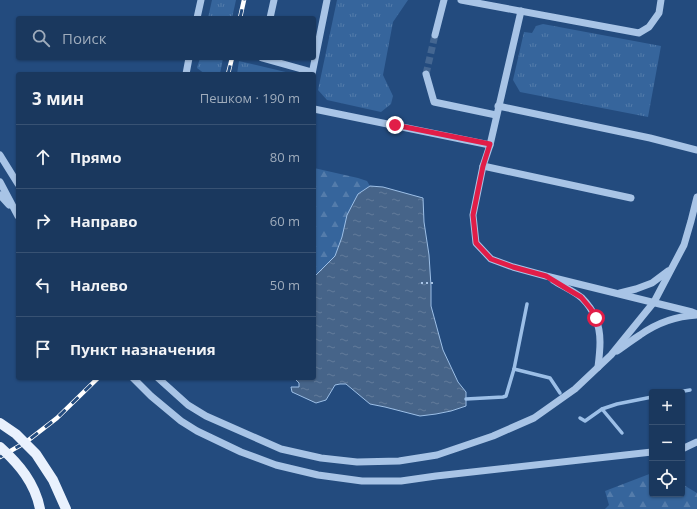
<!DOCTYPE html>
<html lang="ru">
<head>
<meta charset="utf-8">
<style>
	body { margin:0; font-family:"Open Sans",sans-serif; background:#233f64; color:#f1f3f6 }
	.controls { position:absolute; right:12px; bottom:12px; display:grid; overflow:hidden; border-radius:4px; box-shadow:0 1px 3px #0004 }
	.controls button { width:36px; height:36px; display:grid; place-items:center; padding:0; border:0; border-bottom:1px solid #385273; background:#1a385e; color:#f1f3f6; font:20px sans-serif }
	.stop { position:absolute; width:12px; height:12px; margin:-9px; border:3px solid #e11d48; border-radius:50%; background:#fff }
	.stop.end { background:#e11d48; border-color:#fff; box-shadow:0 1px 4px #0008 }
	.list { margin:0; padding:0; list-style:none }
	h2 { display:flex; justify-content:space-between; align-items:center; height:52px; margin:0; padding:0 16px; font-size:17px }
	h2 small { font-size:13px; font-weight:400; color:#9facbc }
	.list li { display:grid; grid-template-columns:26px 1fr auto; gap:12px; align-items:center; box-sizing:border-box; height:64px; padding:0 16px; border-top:1px solid #385273 }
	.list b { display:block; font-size:15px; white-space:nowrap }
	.list em { font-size:13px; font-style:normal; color:#9facbc }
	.icon { flex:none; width:22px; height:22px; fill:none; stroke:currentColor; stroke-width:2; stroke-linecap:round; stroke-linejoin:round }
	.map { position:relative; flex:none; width:697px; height:509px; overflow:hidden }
	.search { position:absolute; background:#1a385e; box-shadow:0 1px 3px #0004; left:16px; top:16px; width:300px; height:44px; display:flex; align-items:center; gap:10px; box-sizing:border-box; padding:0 14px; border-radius:4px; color:#9facbc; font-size:15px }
	.panel { position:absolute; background:#1a385e; box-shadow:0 1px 3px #0004; left:16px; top:72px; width:300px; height:308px; border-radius:4px }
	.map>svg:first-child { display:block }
	.grass { fill:url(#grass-tufts) }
	.forest { fill:url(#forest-firs) }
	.water { fill:url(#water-ripples); stroke:#9cbfe7 }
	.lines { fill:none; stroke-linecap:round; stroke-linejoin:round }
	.stream { stroke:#9cbfe7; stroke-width:3.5 }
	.minor-tunnel { stroke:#446691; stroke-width:7; stroke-dasharray:7 3.5; stroke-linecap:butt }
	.path { stroke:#a8c4e6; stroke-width:2; stroke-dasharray:2 3; stroke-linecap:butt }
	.minor { stroke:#a8c4e6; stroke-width:7 }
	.rail-casing { stroke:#fff; stroke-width:4.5 }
	.rail { stroke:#234b7e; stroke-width:3; stroke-dasharray:9; stroke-linecap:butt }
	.major-bridge { stroke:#e9f1fd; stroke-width:10 }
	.route { stroke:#e11d48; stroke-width:5 }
</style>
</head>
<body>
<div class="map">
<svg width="697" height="509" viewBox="0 0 697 509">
	<defs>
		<pattern id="grass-tufts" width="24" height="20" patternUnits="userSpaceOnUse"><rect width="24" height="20" fill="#36659c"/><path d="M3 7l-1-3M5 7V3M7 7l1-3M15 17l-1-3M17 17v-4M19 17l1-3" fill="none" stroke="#547cab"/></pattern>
		<pattern id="forest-firs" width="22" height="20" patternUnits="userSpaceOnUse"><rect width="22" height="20" fill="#36659c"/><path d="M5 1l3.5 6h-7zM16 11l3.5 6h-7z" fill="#547cab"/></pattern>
		<pattern id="water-ripples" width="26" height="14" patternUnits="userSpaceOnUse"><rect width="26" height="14" fill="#466489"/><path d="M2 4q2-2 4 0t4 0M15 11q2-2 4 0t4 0" fill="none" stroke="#627b9b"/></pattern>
	</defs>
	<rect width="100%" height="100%" fill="#234b7e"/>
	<g class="grass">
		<polygon points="212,0 236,0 232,18 208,18"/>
		<polygon points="337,0 408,0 393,22 383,75 393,96 391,104 381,112 327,100 318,90"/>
		<polygon points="543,24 661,46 648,117 520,92 513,80 524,32 532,33 536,26"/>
		<polygon points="200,58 223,58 220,74 205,74 197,68"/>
		<polygon points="239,61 294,74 237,74"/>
	</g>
	<g class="forest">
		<polygon points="314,168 358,178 367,181 370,186 358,194 335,256 319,273 314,274"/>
		<polygon points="652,473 652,494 682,494 682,484 697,493 697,509 605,509 609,505 605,491"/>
	</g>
	<polygon class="water" points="370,186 383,187 423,198 424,222 429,255 431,286 431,306 443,350 458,382 466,392 466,406 451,411 436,414 420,416 385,407 370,404 346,384 340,384 335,385 326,400 316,403 292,392 291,387 299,387 299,383 294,378 314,378 314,277 335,256 342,237 347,215 358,194"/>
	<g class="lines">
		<g class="stream">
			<polyline points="514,369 550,378 560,393"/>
			<polyline points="678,392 690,390"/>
			<polyline points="466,399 503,397 506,396 514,369 527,304"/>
			<polyline points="602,409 622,433"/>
			<polyline points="580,418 585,421 602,409 617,404 652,397"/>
		</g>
		<polyline class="minor-tunnel" points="426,74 435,35"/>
		<polyline class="path" points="421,283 435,283"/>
		<g class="minor">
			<polyline points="461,0 639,33 649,27 659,13 661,0"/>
			<polyline points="521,11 490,145 483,166 473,215 476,243 491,259 513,267 546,276 692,312 697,314"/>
			<polyline points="197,18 201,0"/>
			<polyline points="270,18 274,0"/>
			<polyline points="435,35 444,0"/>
			<polyline points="262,58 312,72"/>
			<polyline points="186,74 189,58"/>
			<polyline points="312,74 327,0"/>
			<polyline points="426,74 434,102 496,115"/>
			<polyline points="498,106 650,138 697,150"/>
			<polyline points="314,109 490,145"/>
			<polyline points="0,155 18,184"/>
			<polyline points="483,166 631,198"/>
			<polyline points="0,182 18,216"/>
			<polyline points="0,195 9,205"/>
			<path d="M553,280C562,286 574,291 582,298C594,310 600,326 600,342C600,351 599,359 598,367"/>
			<polyline points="620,293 636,289 652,283 668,271"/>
			<path d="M617,351C625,346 632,340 640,335C657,323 677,316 697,315"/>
			<polyline points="133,378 151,396 181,421 197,431 241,452 276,465 318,475 362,481 401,481 436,476 652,452"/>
			<polyline points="158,378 188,405 206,416 281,449 321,458 357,462 399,461 437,455 493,436 534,418 575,389 611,355 654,302 684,245 691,221 697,197"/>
			<polyline points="682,449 697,442"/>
		</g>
		<g class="rail-casing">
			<g id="rail">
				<polyline points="240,18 244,0"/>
				<polyline points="228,74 232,58"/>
				<polyline points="0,457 26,442 57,418 98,378"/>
			</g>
		</g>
		<use href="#rail" class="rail"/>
		<g class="major-bridge">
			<polyline points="0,423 16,434 36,454 53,480 66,509"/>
			<path d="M0,447C19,464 35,483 40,509"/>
		</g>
	</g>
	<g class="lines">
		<polyline class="route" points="395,125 490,144 483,166 473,215 476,243 491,259 513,267 546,276 569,290 581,297 591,309 596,318"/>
	</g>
</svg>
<div class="controls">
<button>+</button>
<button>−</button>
<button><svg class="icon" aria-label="locate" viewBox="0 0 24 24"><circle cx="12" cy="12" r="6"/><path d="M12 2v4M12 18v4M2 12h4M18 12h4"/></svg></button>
</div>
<div class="stop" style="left:596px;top:318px"></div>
<div class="stop end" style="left:395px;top:125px"></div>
<div class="search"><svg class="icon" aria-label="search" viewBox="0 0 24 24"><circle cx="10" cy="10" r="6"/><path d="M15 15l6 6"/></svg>Поиск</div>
<section class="panel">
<h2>3 мин<small>Пешком · 190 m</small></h2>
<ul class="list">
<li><svg class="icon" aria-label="ahead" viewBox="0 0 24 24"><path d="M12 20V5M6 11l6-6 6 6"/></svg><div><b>Прямо</b></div><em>80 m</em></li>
<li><svg class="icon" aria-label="right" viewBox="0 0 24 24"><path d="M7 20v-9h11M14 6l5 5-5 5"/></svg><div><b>Направо</b></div><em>60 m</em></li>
<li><svg class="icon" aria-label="left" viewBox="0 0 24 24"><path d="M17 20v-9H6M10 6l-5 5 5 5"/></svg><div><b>Налево</b></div><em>50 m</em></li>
<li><svg class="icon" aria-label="arrive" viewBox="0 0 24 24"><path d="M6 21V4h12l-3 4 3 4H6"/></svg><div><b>Пункт назначения</b></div></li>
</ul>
</section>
</div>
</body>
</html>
